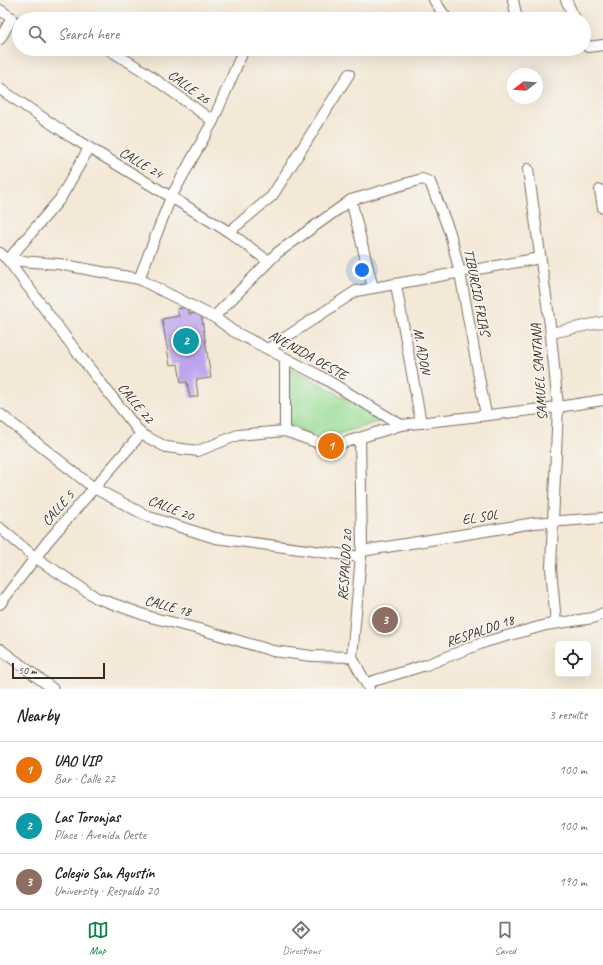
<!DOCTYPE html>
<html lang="en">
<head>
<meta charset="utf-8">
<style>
	body { margin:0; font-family:Caveat,sans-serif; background:#f2f2f2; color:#222 }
	.controls { position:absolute; right:12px; bottom:12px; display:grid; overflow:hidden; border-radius:6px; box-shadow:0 4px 16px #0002 }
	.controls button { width:36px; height:36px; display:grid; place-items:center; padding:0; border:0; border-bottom:1px solid #e0e0e0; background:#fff; color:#222; font:20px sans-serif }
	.compass { position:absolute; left:507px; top:68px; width:36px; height:36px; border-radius:50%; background:#fff; box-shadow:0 4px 16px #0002; rotate:253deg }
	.scale { position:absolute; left:12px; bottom:10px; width:93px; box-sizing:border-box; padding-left:4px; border:2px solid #3b2a1e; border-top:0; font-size:11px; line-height:14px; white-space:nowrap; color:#3b2a1e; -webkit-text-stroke:3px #f6f6f2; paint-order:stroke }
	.you { position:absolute; left:362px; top:270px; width:14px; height:14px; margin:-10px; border:3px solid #fff; border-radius:50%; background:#1a73e8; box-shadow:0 0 0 6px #1a73e833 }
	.badge { display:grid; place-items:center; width:26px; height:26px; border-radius:50%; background:#0b8043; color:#fff; font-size:13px; font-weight:700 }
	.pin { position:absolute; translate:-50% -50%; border:2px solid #fff; box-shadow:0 1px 4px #0006 }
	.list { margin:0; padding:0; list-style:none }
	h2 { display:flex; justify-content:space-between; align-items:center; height:52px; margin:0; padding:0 16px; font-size:17px }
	h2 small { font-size:13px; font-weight:400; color:#767676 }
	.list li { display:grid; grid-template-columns:26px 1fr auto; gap:12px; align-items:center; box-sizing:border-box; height:56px; padding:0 16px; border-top:1px solid #e0e0e0 }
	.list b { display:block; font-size:15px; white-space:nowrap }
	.list p { margin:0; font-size:13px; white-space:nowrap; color:#767676 }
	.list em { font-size:13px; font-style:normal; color:#767676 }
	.icon { flex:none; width:22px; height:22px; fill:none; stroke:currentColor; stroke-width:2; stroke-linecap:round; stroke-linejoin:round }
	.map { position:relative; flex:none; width:603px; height:689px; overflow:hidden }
	.search { position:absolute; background:#fff; box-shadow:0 4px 16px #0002; left:12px; right:12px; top:12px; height:44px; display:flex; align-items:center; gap:10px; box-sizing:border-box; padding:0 14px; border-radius:22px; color:#767676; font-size:15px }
	.sheet { height:220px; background:#fff }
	nav { display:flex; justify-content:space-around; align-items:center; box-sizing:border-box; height:56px; border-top:1px solid #e0e0e0; background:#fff; font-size:11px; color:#767676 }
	nav a { display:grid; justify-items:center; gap:2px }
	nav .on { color:#0b8043 }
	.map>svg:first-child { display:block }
	.green { fill:#99dd95; stroke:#6a845a }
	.building { fill:#bda3ec }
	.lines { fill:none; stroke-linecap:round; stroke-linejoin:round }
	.minor-casing { stroke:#7c6c5e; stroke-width:12 }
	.minor { stroke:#fff; stroke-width:10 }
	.labels { text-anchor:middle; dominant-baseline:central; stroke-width:3; stroke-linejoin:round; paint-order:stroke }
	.street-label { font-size:14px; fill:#3b2a1e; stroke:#f6f6f2 }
</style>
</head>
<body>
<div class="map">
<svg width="603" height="689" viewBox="0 0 603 689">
	<rect width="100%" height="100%" fill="#f6f6f2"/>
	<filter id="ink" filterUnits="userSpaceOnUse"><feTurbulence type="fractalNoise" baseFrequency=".025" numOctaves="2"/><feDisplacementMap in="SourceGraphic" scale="8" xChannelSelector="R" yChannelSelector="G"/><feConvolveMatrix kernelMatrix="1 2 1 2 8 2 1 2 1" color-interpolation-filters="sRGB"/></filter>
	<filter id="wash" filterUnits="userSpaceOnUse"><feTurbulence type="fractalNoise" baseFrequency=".012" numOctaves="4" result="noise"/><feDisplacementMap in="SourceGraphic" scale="16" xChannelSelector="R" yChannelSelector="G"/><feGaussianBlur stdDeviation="0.9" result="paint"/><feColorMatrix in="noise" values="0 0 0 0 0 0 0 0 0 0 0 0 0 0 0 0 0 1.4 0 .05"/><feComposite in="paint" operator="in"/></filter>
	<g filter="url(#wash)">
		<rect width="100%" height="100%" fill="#f4e8d6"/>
		<polygon class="green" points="290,367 384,420 341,433 330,442 289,425"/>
		<g id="blocks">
			<polygon class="building" points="187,307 189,314 201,313 211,378 196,380 198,396 190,398 187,382 181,383 178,364 170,365 162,319 179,316 177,309"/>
		</g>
	</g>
	<g filter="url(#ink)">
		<use href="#blocks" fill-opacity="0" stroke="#7c6c5e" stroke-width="1"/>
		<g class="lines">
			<g class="minor-casing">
				<g id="minor">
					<polyline points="434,0 447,19"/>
					<polyline points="513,0 517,19"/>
					<polyline points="566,0 575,19"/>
					<polyline points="0,10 12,18"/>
					<polyline points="0,39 12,18"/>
					<polyline points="584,41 586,45 588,47 603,45"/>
					<polyline points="108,49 145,72 213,121"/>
					<polyline points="0,89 73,138 229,232 268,261"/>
					<polyline points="528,169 550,325 558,407 551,568 556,623"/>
					<polyline points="600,190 603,208"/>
					<polyline points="351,200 373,288"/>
					<polyline points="229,232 272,196 349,74"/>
					<polyline points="0,253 8,260 73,347 141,434 166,447 198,451 238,435 285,431 330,447 401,425 558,407 603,400"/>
					<polyline points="8,260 59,264 139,279 214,317 233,331 320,376 401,425"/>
					<polyline points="8,260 60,199 89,148"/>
					<polyline points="139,279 171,197 213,121 244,49"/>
					<polyline points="396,285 421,423"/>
					<polyline points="214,317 277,253 351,200 422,179 430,182 450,233 460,273 486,415"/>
					<polyline points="551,333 603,322"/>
					<polyline points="268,349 356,291 540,258"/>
					<polyline points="285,358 285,431"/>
					<polyline points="0,414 94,488 149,517 215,538 361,557"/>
					<polyline points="360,438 362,545 352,657 369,689"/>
					<polyline points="0,528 36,558 97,598 150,617 203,630 273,651 312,656 352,657"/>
					<polyline points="362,551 534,523 603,518"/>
					<polyline points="0,604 48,541 141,434"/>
					<polyline points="0,649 53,689"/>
					<polyline points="367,683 426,665 485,642 546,625 593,618 603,613"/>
				</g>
			</g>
			<use href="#minor" class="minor"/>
		</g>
	</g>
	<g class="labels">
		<g class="street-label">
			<text transform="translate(189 87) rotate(36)">CALLE 26</text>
			<text transform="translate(141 163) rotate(31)">CALLE 24</text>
			<text transform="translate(477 292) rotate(79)">TIBURCIO FRIAS</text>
			<text transform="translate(422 351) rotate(80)">M. ADON</text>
			<text transform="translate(308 355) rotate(29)">AVENIDA OESTE</text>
			<text transform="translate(539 372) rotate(-94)">SAMUEL SANTANA</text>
			<text transform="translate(136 403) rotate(50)">CALLE 22</text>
			<text transform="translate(58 508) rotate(-49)">CALLE 5</text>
			<text transform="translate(171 508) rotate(21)">CALLE 20</text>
			<text transform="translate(480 517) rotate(-9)">EL SOL</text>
			<text transform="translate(345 565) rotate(-86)">RESPALDO 20</text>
			<text transform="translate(168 606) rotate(15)">CALLE 18</text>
			<text transform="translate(480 631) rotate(-19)">RESPALDO 18</text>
		</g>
	</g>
</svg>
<div class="controls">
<button><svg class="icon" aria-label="locate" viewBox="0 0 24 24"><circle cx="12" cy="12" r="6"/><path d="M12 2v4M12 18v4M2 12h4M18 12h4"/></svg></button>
</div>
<svg class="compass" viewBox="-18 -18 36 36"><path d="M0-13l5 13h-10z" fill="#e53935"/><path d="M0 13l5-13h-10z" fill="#767676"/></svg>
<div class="scale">50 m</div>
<div class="you"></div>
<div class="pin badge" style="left:331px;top:446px;background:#e8710a">1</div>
<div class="pin badge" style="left:186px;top:341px;background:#0f9aa8">2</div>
<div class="pin badge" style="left:385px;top:620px;background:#8d6e63">3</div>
<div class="search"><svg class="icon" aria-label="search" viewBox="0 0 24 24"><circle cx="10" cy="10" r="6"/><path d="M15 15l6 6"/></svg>Search here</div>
</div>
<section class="sheet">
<h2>Nearby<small>3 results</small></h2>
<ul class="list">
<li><span class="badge" style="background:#e8710a">1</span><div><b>UAO VIP</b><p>Bar · Calle 22</p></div><em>100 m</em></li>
<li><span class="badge" style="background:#0f9aa8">2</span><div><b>Las Toronjas</b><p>Place · Avenida Oeste</p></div><em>100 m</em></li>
<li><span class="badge" style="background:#8d6e63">3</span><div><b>Colegio San Agustín</b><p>University · Respaldo 20</p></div><em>190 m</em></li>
</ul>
</section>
<nav>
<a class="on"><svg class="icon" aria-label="map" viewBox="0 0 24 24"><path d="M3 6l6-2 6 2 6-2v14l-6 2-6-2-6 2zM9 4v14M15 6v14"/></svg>Map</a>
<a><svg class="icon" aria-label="directions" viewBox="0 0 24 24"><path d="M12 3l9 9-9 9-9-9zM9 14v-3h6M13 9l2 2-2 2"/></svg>Directions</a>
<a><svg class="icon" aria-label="saved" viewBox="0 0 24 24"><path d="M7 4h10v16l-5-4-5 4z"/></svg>Saved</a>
</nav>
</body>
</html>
